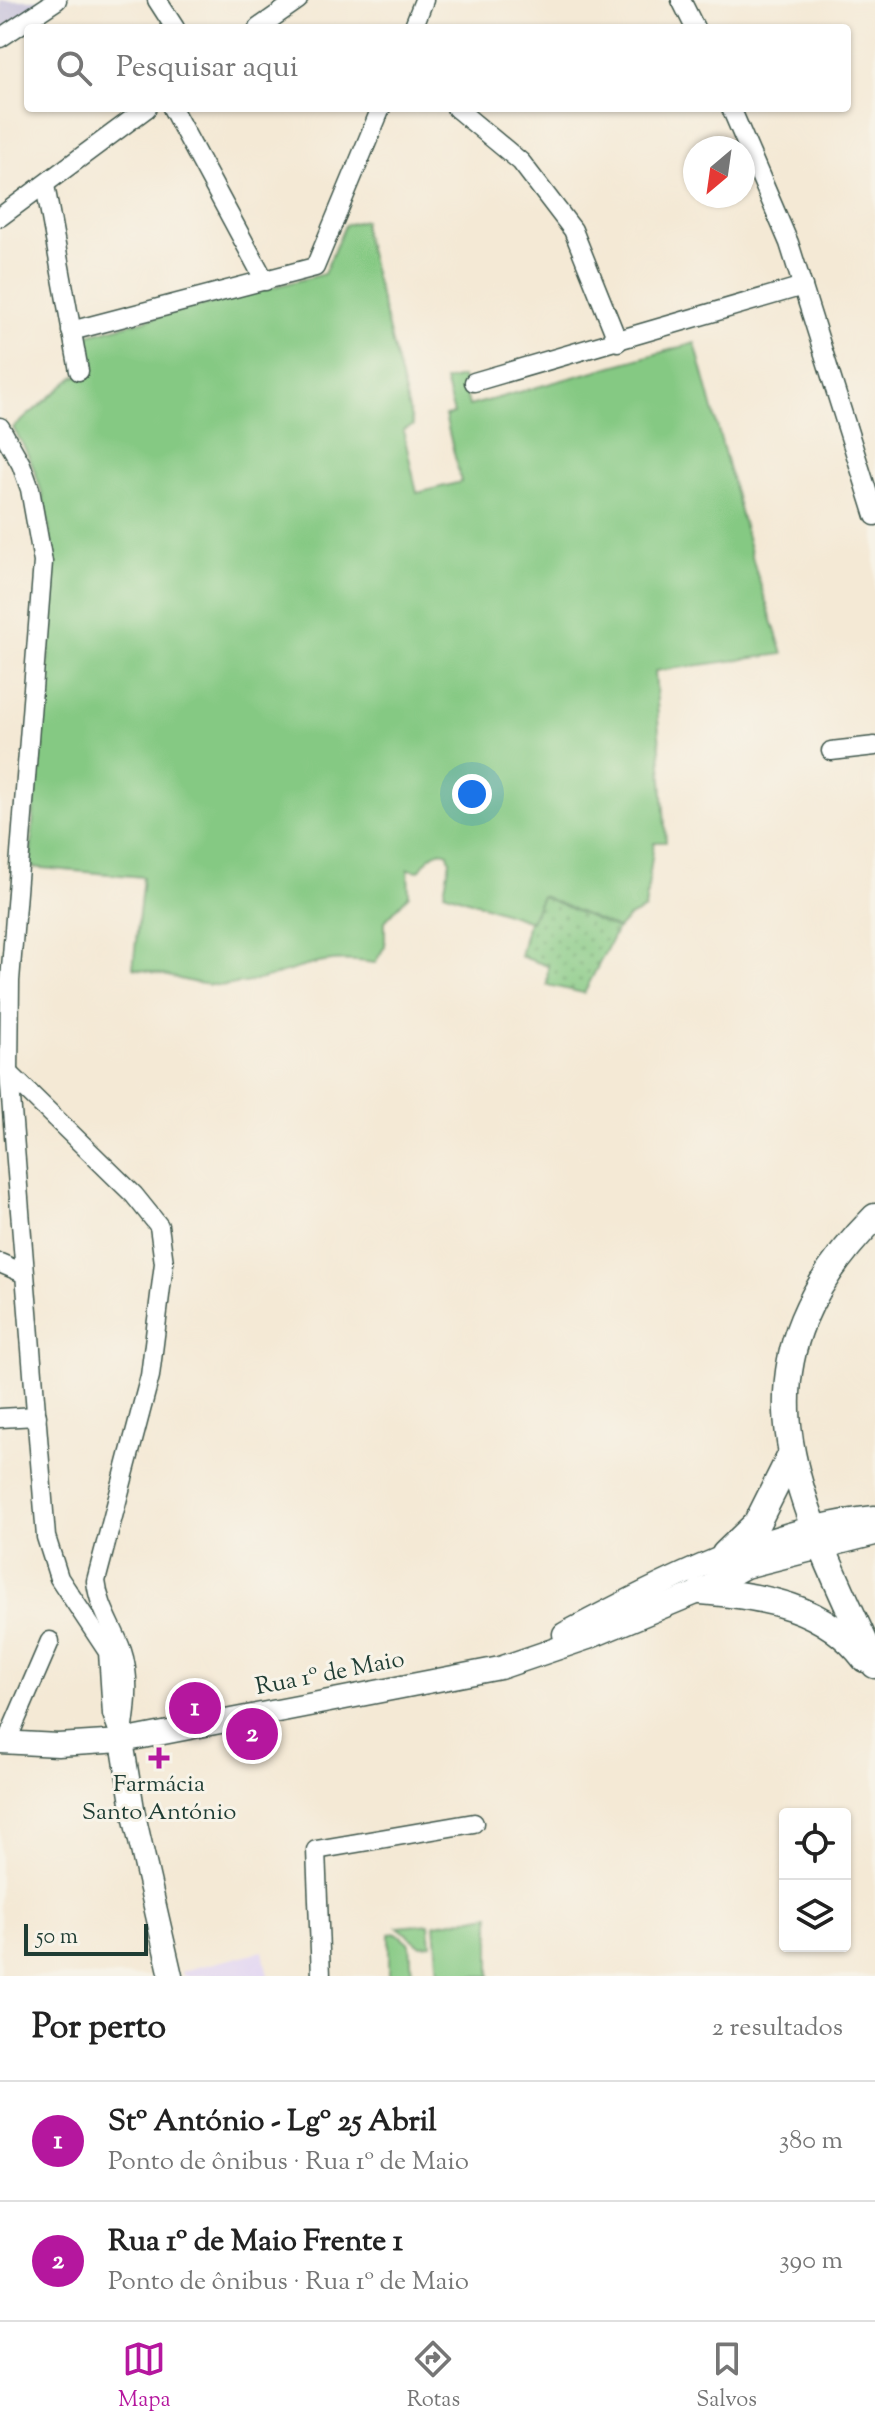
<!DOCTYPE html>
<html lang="pt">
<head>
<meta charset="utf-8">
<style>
	body { margin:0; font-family:"Sorts Mill Goudy",serif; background:#f6f6f6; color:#222 }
	.controls { position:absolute; right:24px; bottom:24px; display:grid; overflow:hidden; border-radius:8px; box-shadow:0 2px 6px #0004 }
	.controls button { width:72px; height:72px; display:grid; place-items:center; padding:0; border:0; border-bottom:2px solid #e0e0e0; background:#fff; color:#222; font:40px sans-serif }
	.compass { position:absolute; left:683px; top:136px; width:72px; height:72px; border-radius:50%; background:#fff; box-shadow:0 2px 6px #0004; rotate:209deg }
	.scale { position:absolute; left:24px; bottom:20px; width:124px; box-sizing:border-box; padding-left:8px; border:4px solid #1f3d34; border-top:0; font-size:22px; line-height:28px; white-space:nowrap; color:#1f3d34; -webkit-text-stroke:6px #f7f3e8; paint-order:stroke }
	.you { position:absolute; left:472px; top:794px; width:28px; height:28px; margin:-20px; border:6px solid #fff; border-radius:50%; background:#1a73e8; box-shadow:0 0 0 12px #1a73e833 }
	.badge { display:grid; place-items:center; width:52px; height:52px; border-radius:50%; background:#b5179e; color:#fff; font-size:26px; font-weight:700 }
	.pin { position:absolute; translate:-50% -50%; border:4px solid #fff; box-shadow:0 2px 8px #0006 }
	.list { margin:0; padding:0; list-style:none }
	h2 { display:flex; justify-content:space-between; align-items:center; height:104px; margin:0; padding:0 32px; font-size:34px }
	h2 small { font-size:26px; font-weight:400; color:#767676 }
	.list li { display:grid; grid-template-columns:52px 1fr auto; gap:24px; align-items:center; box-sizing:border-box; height:120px; padding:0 32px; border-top:2px solid #e0e0e0 }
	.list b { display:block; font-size:30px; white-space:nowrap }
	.list p { margin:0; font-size:26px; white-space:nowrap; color:#767676 }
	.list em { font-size:26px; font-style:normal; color:#767676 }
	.icon { flex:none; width:44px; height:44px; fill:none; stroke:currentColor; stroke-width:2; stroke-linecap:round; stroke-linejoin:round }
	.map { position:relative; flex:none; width:875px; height:1976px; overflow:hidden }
	.search { position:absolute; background:#fff; box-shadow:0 2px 6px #0004; left:24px; right:24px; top:24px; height:88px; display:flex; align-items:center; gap:20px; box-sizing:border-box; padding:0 28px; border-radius:8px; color:#767676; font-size:30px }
	.sheet { height:344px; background:#fff }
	nav { display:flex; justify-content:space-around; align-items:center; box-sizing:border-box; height:112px; border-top:2px solid #e0e0e0; background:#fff; font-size:22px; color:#767676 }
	nav a { display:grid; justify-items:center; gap:4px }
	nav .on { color:#b5179e }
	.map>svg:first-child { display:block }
	.built { fill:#e1d4f3 }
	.industrial { fill:#c5c0da }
	.grass { fill:#85c983; stroke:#52835c; stroke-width:2 }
	.park { fill:url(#park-dots); stroke:#52835c; stroke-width:2 }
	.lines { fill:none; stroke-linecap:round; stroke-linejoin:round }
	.minor-casing { stroke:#3f574c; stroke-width:21 }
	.major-casing { stroke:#3f574c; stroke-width:25 }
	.highway-casing { stroke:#3f574c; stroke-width:29 }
	.minor { stroke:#fff; stroke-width:18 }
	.major { stroke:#fff; stroke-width:22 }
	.highway { stroke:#fff; stroke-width:26 }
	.poi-dot { fill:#b5179e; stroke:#f7f3e8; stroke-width:3 }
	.labels { text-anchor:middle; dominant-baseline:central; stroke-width:6; stroke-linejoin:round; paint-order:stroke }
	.street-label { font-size:24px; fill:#1f3d34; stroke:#f7f3e8 }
	.poi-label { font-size:24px; fill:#1f3d34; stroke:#f7f3e8 }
</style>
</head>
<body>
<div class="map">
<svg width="875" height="1976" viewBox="0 0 875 1976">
	<defs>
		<pattern id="park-dots" width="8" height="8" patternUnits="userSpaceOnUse" patternTransform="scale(2)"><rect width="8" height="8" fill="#85c983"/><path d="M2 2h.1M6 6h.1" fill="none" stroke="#6ca46c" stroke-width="1.8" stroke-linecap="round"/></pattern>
	</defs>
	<rect width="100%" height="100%" fill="#f7f3e8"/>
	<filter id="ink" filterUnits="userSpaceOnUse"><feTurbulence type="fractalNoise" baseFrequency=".0125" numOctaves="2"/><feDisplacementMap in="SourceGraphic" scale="16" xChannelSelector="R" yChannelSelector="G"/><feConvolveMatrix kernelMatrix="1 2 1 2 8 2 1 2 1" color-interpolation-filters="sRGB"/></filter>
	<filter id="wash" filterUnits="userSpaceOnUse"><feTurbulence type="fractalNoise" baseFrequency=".006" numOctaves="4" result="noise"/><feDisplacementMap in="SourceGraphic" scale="32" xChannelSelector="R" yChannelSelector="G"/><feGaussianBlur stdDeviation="1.8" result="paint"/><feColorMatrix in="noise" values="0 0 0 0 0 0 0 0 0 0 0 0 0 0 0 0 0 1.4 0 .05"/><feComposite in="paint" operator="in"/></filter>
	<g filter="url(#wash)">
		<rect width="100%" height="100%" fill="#f4e9d5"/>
		<polygon class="built" points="263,1951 268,1976 183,1976 182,1971"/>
		<polygon class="industrial" points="0,0 47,0 0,31"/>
		<g class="grass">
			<path d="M364,220V233L413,426L403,430L417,493L461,482L445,416L454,414L445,381L462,377L469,406L695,343L756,571L783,654L655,671L666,842H654L645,909L629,917L618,929L542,896L530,921L444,892L450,861L448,853C435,847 426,861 419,871L408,869L409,895L385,921V946L375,963C309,952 288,979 230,985C196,988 166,973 133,968L143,877L30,867C33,822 36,777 40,733C51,631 72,519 13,428L74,377L90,372L83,336L324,274L345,225Z"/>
			<polygon points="490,1915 490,1976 439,1976 435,1924"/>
			<polygon points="429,1924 431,1944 420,1945 398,1927"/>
			<polygon points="397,1933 410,1944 412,1976 389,1976 389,1934"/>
		</g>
		<polygon class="park" points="542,896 617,929 584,993 547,985 548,966 520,956 528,922 531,921"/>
	</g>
	<g filter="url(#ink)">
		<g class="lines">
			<g class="minor-casing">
				<g id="minor">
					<polyline points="157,0 175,28"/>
					<polyline points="681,0 695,28"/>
					<polyline points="258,28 298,0"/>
					<polyline points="413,28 424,0"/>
					<polyline points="0,38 57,0"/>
					<polyline points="172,108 265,281"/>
					<polyline points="456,108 521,162 573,230 618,342"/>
					<polyline points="731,108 789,243 875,516"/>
					<polyline points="45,185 79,371"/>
					<polyline points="0,217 147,108"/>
					<polyline points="71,331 315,267 381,108"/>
					<polyline points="474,382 803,286"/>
					<polyline points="0,427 21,464 30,489 43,562 10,981 9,1073 46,1537 59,1578 108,1652 112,1714 122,1741"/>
					<polyline points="831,751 875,746"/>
					<path d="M9,1073L134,1195L159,1226L164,1263L150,1376L96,1581C99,1608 113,1626 122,1651C131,1677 127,1711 122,1738"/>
					<polyline points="0,1263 23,1273"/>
					<polyline points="0,1418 37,1416"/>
					<polyline points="6,1743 50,1641"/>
					<polyline points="321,1976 316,1850 474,1823"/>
				</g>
			</g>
			<g class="major-casing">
				<g id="major">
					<path d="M564,1634C663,1582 762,1529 875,1517"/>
					<polyline points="122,1741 134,1815 171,1976"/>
					<polyline points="0,1742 58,1745 122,1741 500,1668 588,1638 701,1591 745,1567 875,1534"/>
				</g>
			</g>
			<g class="highway-casing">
				<g id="highway">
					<path d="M875,1217C722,1371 799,1497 875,1665"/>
					<polyline points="725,1554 757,1523 790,1457"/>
					<path d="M701,1591C763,1596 825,1606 865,1659"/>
				</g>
			</g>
			<use href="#minor" class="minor"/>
			<use href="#major" class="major"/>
			<use href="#highway" class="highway"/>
		</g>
	</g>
	<path class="poi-dot" d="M155 1746h8v8h8v8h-8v8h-8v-8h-8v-8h8z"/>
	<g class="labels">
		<g class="street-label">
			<text transform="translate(330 1674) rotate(-11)">Rua 1º de Maio</text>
		</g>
		<g class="poi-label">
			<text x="159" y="1785">Farmácia<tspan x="159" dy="28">Santo António</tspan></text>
		</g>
	</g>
</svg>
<div class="controls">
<button><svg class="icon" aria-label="locate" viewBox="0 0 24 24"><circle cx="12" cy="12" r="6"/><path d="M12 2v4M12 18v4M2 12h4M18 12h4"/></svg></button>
<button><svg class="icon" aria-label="layers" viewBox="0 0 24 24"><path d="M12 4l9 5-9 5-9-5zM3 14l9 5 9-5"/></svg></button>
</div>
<svg class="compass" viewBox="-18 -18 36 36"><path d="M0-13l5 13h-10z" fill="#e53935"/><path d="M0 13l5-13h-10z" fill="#767676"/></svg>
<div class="scale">50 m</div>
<div class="you"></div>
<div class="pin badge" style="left:195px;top:1708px">1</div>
<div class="pin badge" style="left:252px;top:1734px">2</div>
<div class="search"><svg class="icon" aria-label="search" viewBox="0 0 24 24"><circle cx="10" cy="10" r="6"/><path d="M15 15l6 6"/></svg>Pesquisar aqui</div>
</div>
<section class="sheet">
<h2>Por perto<small>2 resultados</small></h2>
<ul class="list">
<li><span class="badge">1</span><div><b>Stº António - Lgº 25 Abril</b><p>Ponto de ônibus · Rua 1º de Maio</p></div><em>380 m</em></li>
<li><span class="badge">2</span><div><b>Rua 1º de Maio Frente 1</b><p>Ponto de ônibus · Rua 1º de Maio</p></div><em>390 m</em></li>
</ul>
</section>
<nav>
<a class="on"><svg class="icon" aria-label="map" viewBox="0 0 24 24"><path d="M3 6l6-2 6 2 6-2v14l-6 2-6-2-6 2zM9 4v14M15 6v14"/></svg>Mapa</a>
<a><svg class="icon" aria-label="directions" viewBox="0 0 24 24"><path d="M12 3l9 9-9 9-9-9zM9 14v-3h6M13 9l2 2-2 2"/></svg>Rotas</a>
<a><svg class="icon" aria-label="saved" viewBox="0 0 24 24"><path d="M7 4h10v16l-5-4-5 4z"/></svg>Salvos</a>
</nav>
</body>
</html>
